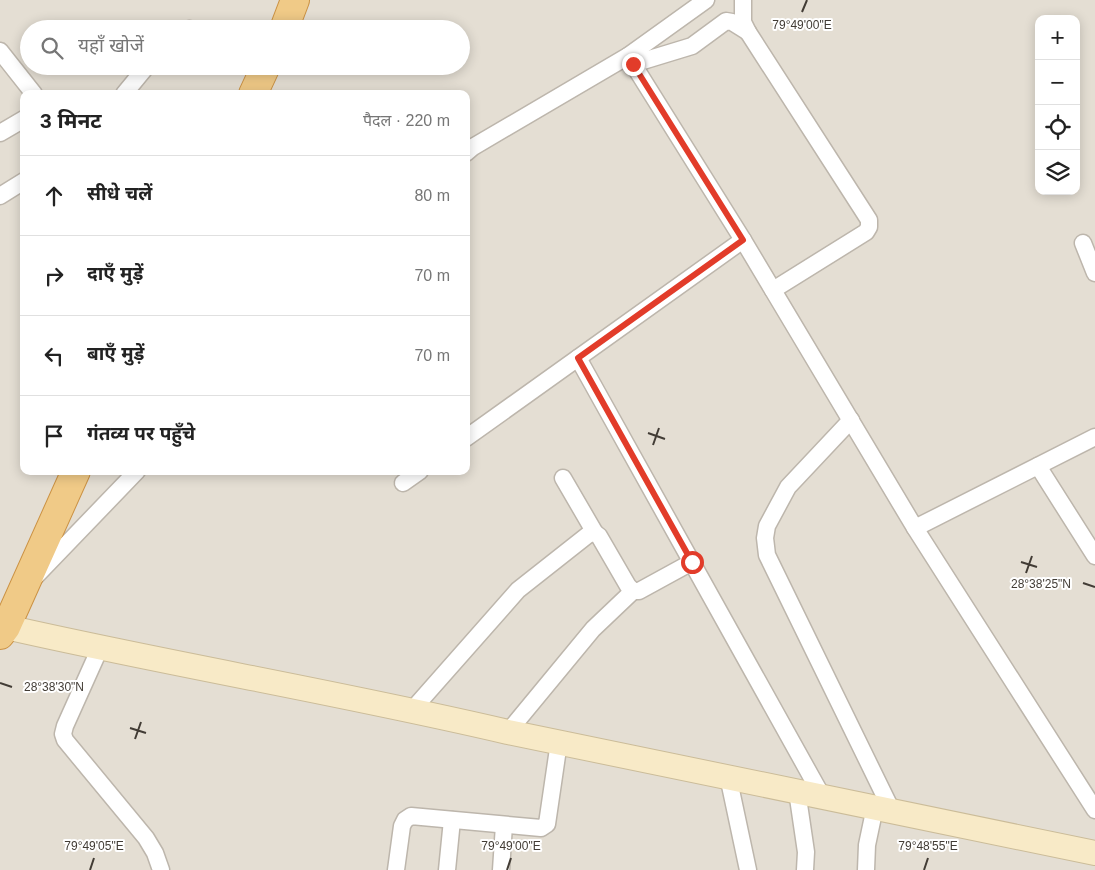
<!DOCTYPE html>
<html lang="hi">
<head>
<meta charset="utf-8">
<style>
	body { margin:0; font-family:Arial,"Noto Sans Devanagari",sans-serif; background:#f2f2f2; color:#222 }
	.controls { position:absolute; right:15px; top:15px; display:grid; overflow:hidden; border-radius:10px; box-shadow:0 2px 12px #0003 }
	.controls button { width:45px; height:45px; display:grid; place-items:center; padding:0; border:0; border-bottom:1px solid #e0e0e0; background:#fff; color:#222; font:25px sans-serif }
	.stop { position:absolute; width:15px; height:15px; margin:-11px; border:4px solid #e23c2a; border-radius:50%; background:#fff }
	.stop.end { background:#e23c2a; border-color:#fff; box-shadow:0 1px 5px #0008 }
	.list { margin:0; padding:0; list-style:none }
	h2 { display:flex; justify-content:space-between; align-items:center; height:65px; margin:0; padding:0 20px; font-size:21px }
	h2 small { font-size:16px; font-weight:400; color:#767676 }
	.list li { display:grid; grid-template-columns:32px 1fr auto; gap:15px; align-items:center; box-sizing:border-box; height:80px; padding:0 20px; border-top:1px solid #e0e0e0 }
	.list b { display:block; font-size:19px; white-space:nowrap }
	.list em { font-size:16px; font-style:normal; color:#767676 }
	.icon { flex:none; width:28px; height:28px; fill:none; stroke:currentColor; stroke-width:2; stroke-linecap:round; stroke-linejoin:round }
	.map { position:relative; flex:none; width:1095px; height:870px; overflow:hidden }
	.search { position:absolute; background:#fff; box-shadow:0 2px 12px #0003; left:20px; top:20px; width:450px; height:55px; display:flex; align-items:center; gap:12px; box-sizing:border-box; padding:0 18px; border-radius:28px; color:#767676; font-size:19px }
	.panel { position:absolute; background:#fff; box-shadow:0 2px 12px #0003; left:20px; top:90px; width:450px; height:385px; border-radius:10px }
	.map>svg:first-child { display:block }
	.residential { fill:#e4ded3; fill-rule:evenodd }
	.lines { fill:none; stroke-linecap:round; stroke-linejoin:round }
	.minor-casing { stroke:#bdb6ac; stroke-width:19 }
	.secondary-casing { stroke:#cbbc99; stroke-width:26 }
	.trunk-casing { stroke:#cb9244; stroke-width:30 }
	.minor { stroke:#fff; stroke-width:16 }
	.secondary { stroke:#f8eac7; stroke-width:24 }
	.trunk { stroke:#f0ca87; stroke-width:28 }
	.route { stroke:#e23c2a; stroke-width:6 }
	.ticks { fill:none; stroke:#423c35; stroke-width:2 }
	.ticks-label { font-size:12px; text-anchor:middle; fill:#423c35; stroke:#fff; stroke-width:4; stroke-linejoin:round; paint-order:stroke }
</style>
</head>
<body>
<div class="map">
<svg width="1095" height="870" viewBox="0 0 1095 870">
	<rect width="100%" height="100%" fill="#f0ece5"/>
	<path class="residential" d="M0,0H1095V870H0ZM1039,19H1076V191H1039ZM29,29H461V66H29ZM24,94H466V471H24Z"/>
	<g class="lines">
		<g class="minor-casing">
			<g id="minor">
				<polyline points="743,0 743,22 748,32 869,220 869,227 866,232 773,290"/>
				<polyline points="189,29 190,29"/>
				<polyline points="0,51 34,94"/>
				<polyline points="628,56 743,240 915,528 1095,810"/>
				<polyline points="633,64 692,46 726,21 732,22 748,32"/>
				<polyline points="124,94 147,66"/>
				<polyline points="0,133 24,119"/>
				<polyline points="466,153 473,147 628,56 706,0"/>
				<polyline points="0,196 24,181"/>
				<polyline points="1083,243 1095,273"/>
				<polyline points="578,358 822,796"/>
				<polyline points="851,420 788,487 767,526 765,538 767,555 892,811"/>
				<polyline points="466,438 743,240"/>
				<polyline points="1038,466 1095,556"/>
				<polyline points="563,478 595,533"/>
				<polyline points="403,483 420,471"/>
				<polyline points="915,528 1095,437"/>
				<polyline points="35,577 137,471"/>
				<polyline points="100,648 65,726 63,734 65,740 146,838 155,853 161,870"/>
				<polyline points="413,709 518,590 589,534 595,533 599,536 628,586 633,591 639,591 692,562"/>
				<polyline points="508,732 593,629 633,591"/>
				<polyline points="728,776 748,870"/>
				<polyline points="797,791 806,852 805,870"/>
				<polyline points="396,870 402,826 405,820 411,816 541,828 547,824 559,742"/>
				<polyline points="447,870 452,820"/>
				<polyline points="501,870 504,825"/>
				<polyline points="866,870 867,845 875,807"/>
			</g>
		</g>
		<g class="secondary-casing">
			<path id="secondary" d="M6,627C173,665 342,693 508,732L1095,853"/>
		</g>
		<g class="trunk-casing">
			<g id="trunk">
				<polyline points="284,29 295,0"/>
				<polyline points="253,94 266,66"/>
				<polyline points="0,635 6,627 76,471"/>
			</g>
		</g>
		<use href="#minor" class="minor"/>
		<use href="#secondary" class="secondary"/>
		<use href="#trunk" class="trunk"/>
	</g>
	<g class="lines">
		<polyline class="route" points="633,64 743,240 578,358 692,562"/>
	</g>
	<path class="ticks" d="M802,12L807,0M648,433L665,439M653,445L659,428M1021,562L1037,567M1026,573L1032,556M1083,583L1095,587M0,683L12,687M130,728L146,733M135,739L141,722M90,870L94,858M507,870L511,858M924,870L928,858"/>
	<g class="ticks-label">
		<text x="802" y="29">79°49'00"E</text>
		<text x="1041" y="588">28°38'25"N</text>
		<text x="54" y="691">28°38'30"N</text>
		<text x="94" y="850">79°49'05"E</text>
		<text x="511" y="850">79°49'00"E</text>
		<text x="928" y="850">79°48'55"E</text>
	</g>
</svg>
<div class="controls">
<button>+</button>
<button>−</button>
<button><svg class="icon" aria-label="locate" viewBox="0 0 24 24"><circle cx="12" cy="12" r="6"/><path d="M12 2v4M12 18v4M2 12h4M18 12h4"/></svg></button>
<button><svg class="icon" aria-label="layers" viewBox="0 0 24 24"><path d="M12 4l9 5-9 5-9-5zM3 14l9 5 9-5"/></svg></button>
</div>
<div class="stop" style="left:692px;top:562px"></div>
<div class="stop end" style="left:633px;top:64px"></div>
<div class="search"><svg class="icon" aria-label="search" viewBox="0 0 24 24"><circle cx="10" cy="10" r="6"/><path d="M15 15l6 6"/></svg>यहाँ खोजें</div>
<section class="panel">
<h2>3 मिनट<small>पैदल · 220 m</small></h2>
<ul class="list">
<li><svg class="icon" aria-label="ahead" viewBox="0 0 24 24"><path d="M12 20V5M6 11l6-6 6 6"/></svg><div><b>सीधे चलें</b></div><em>80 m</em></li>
<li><svg class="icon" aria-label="right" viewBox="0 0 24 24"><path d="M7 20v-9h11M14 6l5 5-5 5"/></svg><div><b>दाएँ मुड़ें</b></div><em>70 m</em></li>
<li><svg class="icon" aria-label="left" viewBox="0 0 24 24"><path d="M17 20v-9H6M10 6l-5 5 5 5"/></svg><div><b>बाएँ मुड़ें</b></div><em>70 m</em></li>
<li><svg class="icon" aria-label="arrive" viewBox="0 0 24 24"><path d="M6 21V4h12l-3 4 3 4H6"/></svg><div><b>गंतव्य पर पहुँचे</b></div></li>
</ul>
</section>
</div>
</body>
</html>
